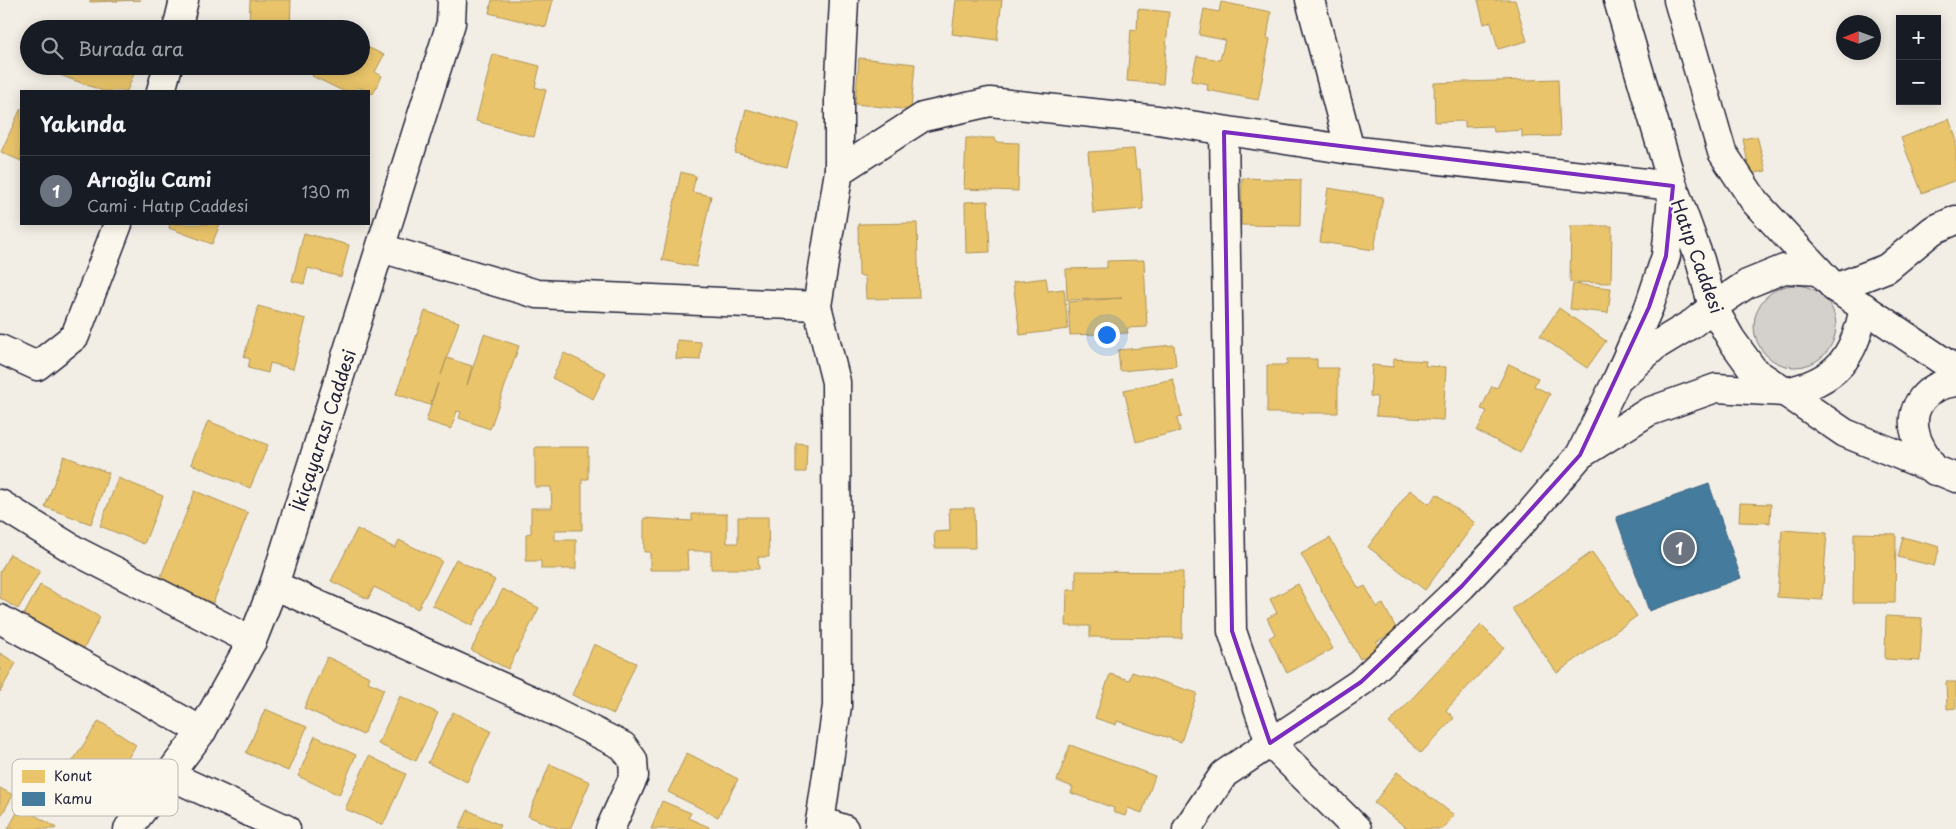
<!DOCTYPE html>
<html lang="tr">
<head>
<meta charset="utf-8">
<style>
	body { margin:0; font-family:"Playpen Sans",sans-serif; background:#20242c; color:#f1f3f6 }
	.controls { position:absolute; right:15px; top:15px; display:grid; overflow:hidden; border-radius:0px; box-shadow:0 2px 12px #0003 }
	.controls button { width:45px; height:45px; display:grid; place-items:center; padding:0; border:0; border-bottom:1px solid #363941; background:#171b24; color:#f1f3f6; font:25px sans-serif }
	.compass { position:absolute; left:1836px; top:15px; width:45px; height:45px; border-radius:50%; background:#171b24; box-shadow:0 2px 12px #0003; rotate:269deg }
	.you { position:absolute; left:1106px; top:334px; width:18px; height:18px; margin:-12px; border:4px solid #fff; border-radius:50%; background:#1a73e8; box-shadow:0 0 0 8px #1a73e833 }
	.badge { display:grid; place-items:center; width:32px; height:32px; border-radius:50%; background:#1a73e8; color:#fff; font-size:16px; font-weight:700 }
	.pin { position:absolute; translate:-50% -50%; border:2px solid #fff; box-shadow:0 1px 5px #0006 }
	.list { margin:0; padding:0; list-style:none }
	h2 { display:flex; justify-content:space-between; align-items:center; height:65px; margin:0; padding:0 20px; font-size:21px }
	h2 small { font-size:16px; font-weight:400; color:#9ea1a6 }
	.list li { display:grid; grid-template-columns:32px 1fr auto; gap:15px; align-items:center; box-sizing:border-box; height:70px; padding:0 20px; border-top:1px solid #363941 }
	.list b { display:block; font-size:19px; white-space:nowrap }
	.list p { margin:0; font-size:16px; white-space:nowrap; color:#9ea1a6 }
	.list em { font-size:16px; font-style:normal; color:#9ea1a6 }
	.icon { flex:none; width:28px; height:28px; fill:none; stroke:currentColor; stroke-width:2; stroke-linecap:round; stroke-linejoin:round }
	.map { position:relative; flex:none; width:1956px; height:829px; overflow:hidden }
	.search { position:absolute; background:#171b24; box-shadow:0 2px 12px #0003; left:20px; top:20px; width:350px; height:55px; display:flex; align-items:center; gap:12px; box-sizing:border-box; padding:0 18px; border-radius:28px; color:#9ea1a6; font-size:19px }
	.panel { position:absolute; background:#171b24; box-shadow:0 2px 12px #0003; left:20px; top:90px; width:350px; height:135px; border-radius:0px }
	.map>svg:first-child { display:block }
	.green { fill:#d4d1cc; stroke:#7b7a84 }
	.homes { fill:#e9c46a; stroke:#ad935c }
	.public { fill:#457b9d; stroke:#3a6080 }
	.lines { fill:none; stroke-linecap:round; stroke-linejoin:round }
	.minor-casing { stroke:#22223b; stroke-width:31 }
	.tertiary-casing { stroke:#22223b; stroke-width:31 }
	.secondary-casing { stroke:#22223b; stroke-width:31 }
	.minor { stroke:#fbf7ec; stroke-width:28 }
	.tertiary { stroke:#fbf7ec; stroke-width:28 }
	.secondary { stroke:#fbf7ec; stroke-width:28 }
	.marked { fill:none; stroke:#7b2cbf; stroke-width:4; stroke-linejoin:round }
	.labels { text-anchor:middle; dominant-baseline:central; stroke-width:5; stroke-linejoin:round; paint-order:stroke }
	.street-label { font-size:18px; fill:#22223b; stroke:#fbf7ec }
	.key { fill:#fbf7ec; stroke:#bab7b7; stroke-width:1 }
	.key-label { font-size:14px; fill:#22223b }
</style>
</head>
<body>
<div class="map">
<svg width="1956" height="829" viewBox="0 0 1956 829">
	<rect width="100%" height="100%" fill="#f2eee5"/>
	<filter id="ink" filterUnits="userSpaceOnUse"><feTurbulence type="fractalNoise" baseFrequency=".02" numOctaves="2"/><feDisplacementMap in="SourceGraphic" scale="10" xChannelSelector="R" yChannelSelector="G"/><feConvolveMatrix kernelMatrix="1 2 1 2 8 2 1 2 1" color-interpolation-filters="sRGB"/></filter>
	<g filter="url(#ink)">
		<circle class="green" cx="1795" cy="326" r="41"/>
		<g class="homes">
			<polygon points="90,0 141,0 90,2"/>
			<polygon points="250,0 291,0 290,29 249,29"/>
			<polygon points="492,0 553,0 546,27 489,13"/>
			<polygon points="956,0 1002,0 997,40 952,34"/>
			<polygon points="1478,0 1515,0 1527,41 1498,49 1491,22 1484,24"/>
			<polygon points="1221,2 1271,12 1267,38 1270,39 1258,100 1207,90 1208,84 1191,81 1197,56 1220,60 1225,40 1199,35 1204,9 1219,12"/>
			<polygon points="1138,9 1169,12 1163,84 1127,81 1131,29 1137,30"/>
			<polygon points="361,44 384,55 375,72 382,76 373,94 358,87 356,91 343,91 312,76 317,66 361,66"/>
			<polygon points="493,54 540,66 535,87 546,90 534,137 476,121"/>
			<polygon points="859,58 915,64 911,110 855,104"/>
			<polygon points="63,66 137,66 127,91 103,91 60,75"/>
			<polygon points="1558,79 1560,136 1522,137 1522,130 1494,132 1493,126 1465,127 1465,121 1435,122 1434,83"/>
			<polygon points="21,108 21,161 1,152"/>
			<polygon points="746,109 799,124 787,167 735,153"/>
			<polygon points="1949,119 1956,138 1956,180 1922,193 1901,138"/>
			<polygon points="1757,136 1766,171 1750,174 1743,139"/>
			<polygon points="966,138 995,138 995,142 1019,143 1018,191 964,189"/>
			<polygon points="1134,149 1136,169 1140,169 1143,209 1093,213 1088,152"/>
			<polygon points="681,172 696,176 692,192 711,196 696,267 662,260"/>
			<polygon points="1242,178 1301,180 1300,226 1241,225"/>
			<polygon points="1328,188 1383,197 1374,250 1320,242"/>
			<polygon points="988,201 990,252 966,253 965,202"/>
			<polygon points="917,223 919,298 866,299 865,276 859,276 858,224"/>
			<polygon points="170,224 220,224 212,244 169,228"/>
			<polygon points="1571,226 1612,226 1611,283 1570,282"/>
			<polygon points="304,233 349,245 341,277 308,268 304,284 292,281"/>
			<polygon points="1144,260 1147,327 1127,328 1128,333 1070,335 1068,302 1122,298 1067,300 1066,269 1107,268 1107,261"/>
			<polygon points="1046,278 1048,291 1064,289 1068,329 1020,335 1013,282"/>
			<polygon points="1573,284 1611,288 1608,313 1570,309"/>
			<polygon points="258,306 306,319 293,369 270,363 268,373 248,368 250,359 244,357"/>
			<polygon points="1559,308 1606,341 1587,368 1540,336"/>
			<polygon points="425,311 459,322 441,375 447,358 472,366 467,385 484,334 519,346 490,429 459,418 461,412 457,411 451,429 426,421 438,383 430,405 396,394"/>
			<polygon points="677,340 701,342 700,360 676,359"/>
			<polygon points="1174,345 1176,366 1120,371 1118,350"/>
			<polygon points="564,353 606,373 593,399 552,378"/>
			<polygon points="1287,359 1317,359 1317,368 1338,368 1338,413 1267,413 1267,365 1287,365"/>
			<polygon points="1393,359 1426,361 1425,366 1446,367 1443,420 1376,416 1377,397 1370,396 1372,365 1393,367"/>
			<polygon points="1509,364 1538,378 1534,386 1550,394 1520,453 1477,431 1487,411 1481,409 1492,386 1497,388"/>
			<polygon points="1173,379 1182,417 1177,418 1180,431 1136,442 1124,390"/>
			<polygon points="208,421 268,445 250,488 191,464"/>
			<polygon points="796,443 807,444 806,472 796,472"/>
			<polygon points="535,447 588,447 588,479 582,479 582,530 555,530 555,540 576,540 576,569 541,569 541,561 526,561 526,534 531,533 531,508 552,508 551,487 535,487"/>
			<polygon points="64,456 109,473 91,524 45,507"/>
			<polygon points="118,478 163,496 144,544 100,526"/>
			<polygon points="1410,490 1429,504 1437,494 1475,523 1425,590 1368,547"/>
			<polygon points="195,491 248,513 213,603 159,581"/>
			<polygon points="1740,503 1771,504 1770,523 1739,522"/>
			<polygon points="949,508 974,508 975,548 935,548 934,532 950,531"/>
			<polygon points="692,514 727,514 727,543 738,543 738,517 768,517 769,557 758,557 759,569 711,569 711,551 687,551 688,570 650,570 650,552 644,552 644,518 692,521"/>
			<polygon points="357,529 395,548 399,540 442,561 418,609 374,587 368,599 331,581"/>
			<polygon points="1782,530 1827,533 1822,600 1777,597"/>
			<polygon points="1854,533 1896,534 1895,603 1853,603"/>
			<polygon points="1903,537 1940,547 1934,566 1898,557"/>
			<polygon points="1330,538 1359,589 1365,586 1377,607 1383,604 1397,630 1376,642 1379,648 1360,659 1301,554"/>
			<polygon points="1592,552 1637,616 1557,673 1512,609"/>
			<polygon points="10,554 40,571 18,609 0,598 0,572"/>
			<polygon points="456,559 495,580 472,626 432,605"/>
			<polygon points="1076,571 1183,572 1182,638 1090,637 1090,626 1066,626 1067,590 1076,590"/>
			<polygon points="1298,584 1333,649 1287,673 1269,638 1275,634 1267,618 1277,613 1270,599"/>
			<polygon points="40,585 100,617 81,654 20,622"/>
			<polygon points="503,589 539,608 508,669 471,650"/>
			<polygon points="1886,616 1922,618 1920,661 1885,659"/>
			<polygon points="1481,625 1504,648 1446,710 1454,718 1421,753 1389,723"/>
			<polygon points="594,644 636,663 614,714 572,695"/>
			<polygon points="0,653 16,663 0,692"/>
			<polygon points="327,657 370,677 368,682 384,689 363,735 304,708"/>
			<polygon points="1132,672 1197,693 1181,742 1117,721 1116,725 1095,718 1110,674 1129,680"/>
			<polygon points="1946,682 1956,682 1956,708 1947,709"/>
			<polygon points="400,696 438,713 416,761 378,744"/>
			<polygon points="265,709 307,727 288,771 246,753"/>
			<polygon points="453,712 491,731 467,782 428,763"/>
			<polygon points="99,721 136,745 107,792 85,778 77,790 61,779"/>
			<polygon points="315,736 356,755 339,795 298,776"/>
			<polygon points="1070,745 1155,776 1142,813 1128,808 1125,816 1113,812 1114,808 1071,793 1073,787 1057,781"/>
			<polygon points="687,753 738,779 718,817 668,792"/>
			<polygon points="369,756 406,774 383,825 345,809"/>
			<polygon points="550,764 590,782 570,829 559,829 528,816"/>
			<polygon points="1397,772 1454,815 1443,829 1408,829 1374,803"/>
			<polygon points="0,788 13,795 0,818"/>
			<polygon points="662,801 691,813 688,818 709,827 708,829 651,829"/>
			<polygon points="20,807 56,827 55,829 8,829"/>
			<polygon points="468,810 500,825 498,829 459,829"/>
		</g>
		<polygon class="public" points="1709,484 1741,578 1649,611 1616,517"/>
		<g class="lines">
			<g class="minor-casing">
				<g id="minor">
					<polyline points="1310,0 1350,150"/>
					<polyline points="177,29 184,0"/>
					<polyline points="161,91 168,66"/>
					<polyline points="1224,132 1232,631 1270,743 1357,829"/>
					<polyline points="839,171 839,97 844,0"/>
					<polyline points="381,248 537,294 817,306"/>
					<polyline points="1835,288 1887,268 1933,230 1956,220"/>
					<polyline points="0,349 37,366 75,336 118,224"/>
					<polyline points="1580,455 1648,412 1716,388 1785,392"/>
					<polyline points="0,504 76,551 252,641"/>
					<polyline points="274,585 531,700 623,746 633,760 634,776 610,829"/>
					<polyline points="0,619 202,731"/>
					<polyline points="169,775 286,829"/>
					<polyline points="820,821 844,829"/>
					<polyline points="819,829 837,706 836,382 817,306 839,171 923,117 990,102 1158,120 1350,150 1673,186 1666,256 1649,307 1617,380"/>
					<polyline points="1187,829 1224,774 1361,682 1462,586 1527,517 1580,455 1617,380 1655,346 1693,323 1713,307"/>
				</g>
			</g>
			<g class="tertiary-casing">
				<polyline id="tertiary" points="128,829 202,731 252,641 274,585 451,23 452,0"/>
			</g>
			<g class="secondary-casing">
				<g id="secondary">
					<polyline points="1618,0 1673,186 1700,260 1713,307 1731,339 1754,371 1845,433 1956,478"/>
					<polyline points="1678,0 1722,152 1755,202 1835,288 1956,370"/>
					<polyline points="1713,307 1747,284 1784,269 1819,271"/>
					<path d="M1785,392C1836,382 1855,357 1864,307"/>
					<path d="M1935,471C1929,460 1919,448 1916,436C1907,407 1927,385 1956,382"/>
				</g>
			</g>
			<use href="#minor" class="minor"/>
			<use href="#tertiary" class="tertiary"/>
			<use href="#secondary" class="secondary"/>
		</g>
	</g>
	<path class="marked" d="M1224,132L1673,186L1666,256L1649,307L1580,455L1462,586L1361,682L1270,743L1232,631Z"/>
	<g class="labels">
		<g class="street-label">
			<text transform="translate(1698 256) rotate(70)">Hatıp Caddesi</text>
			<text transform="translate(323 430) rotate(-72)">İkiçayarası Caddesi</text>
		</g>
	</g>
	<rect x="12" y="759" width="166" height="57" rx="8" class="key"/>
	<rect x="22" y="770" width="23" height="13" fill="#e9c46a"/>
	<rect x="22" y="792" width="23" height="14" fill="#457b9d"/>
	<g class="key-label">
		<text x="54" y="781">Konut</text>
		<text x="54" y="804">Kamu</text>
	</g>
</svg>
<div class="controls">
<button>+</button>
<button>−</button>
</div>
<svg class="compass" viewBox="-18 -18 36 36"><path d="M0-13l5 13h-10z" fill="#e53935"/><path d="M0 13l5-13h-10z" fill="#9ea1a6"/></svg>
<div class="you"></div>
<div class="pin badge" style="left:1679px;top:548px;background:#6b7280">1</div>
<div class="search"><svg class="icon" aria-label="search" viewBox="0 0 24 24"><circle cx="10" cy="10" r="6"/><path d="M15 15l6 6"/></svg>Burada ara</div>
<section class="panel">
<h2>Yakında<small></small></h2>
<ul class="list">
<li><span class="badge" style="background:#6b7280">1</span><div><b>Arıoğlu Cami</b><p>Cami · Hatıp Caddesi</p></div><em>130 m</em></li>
</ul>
</section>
</div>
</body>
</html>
